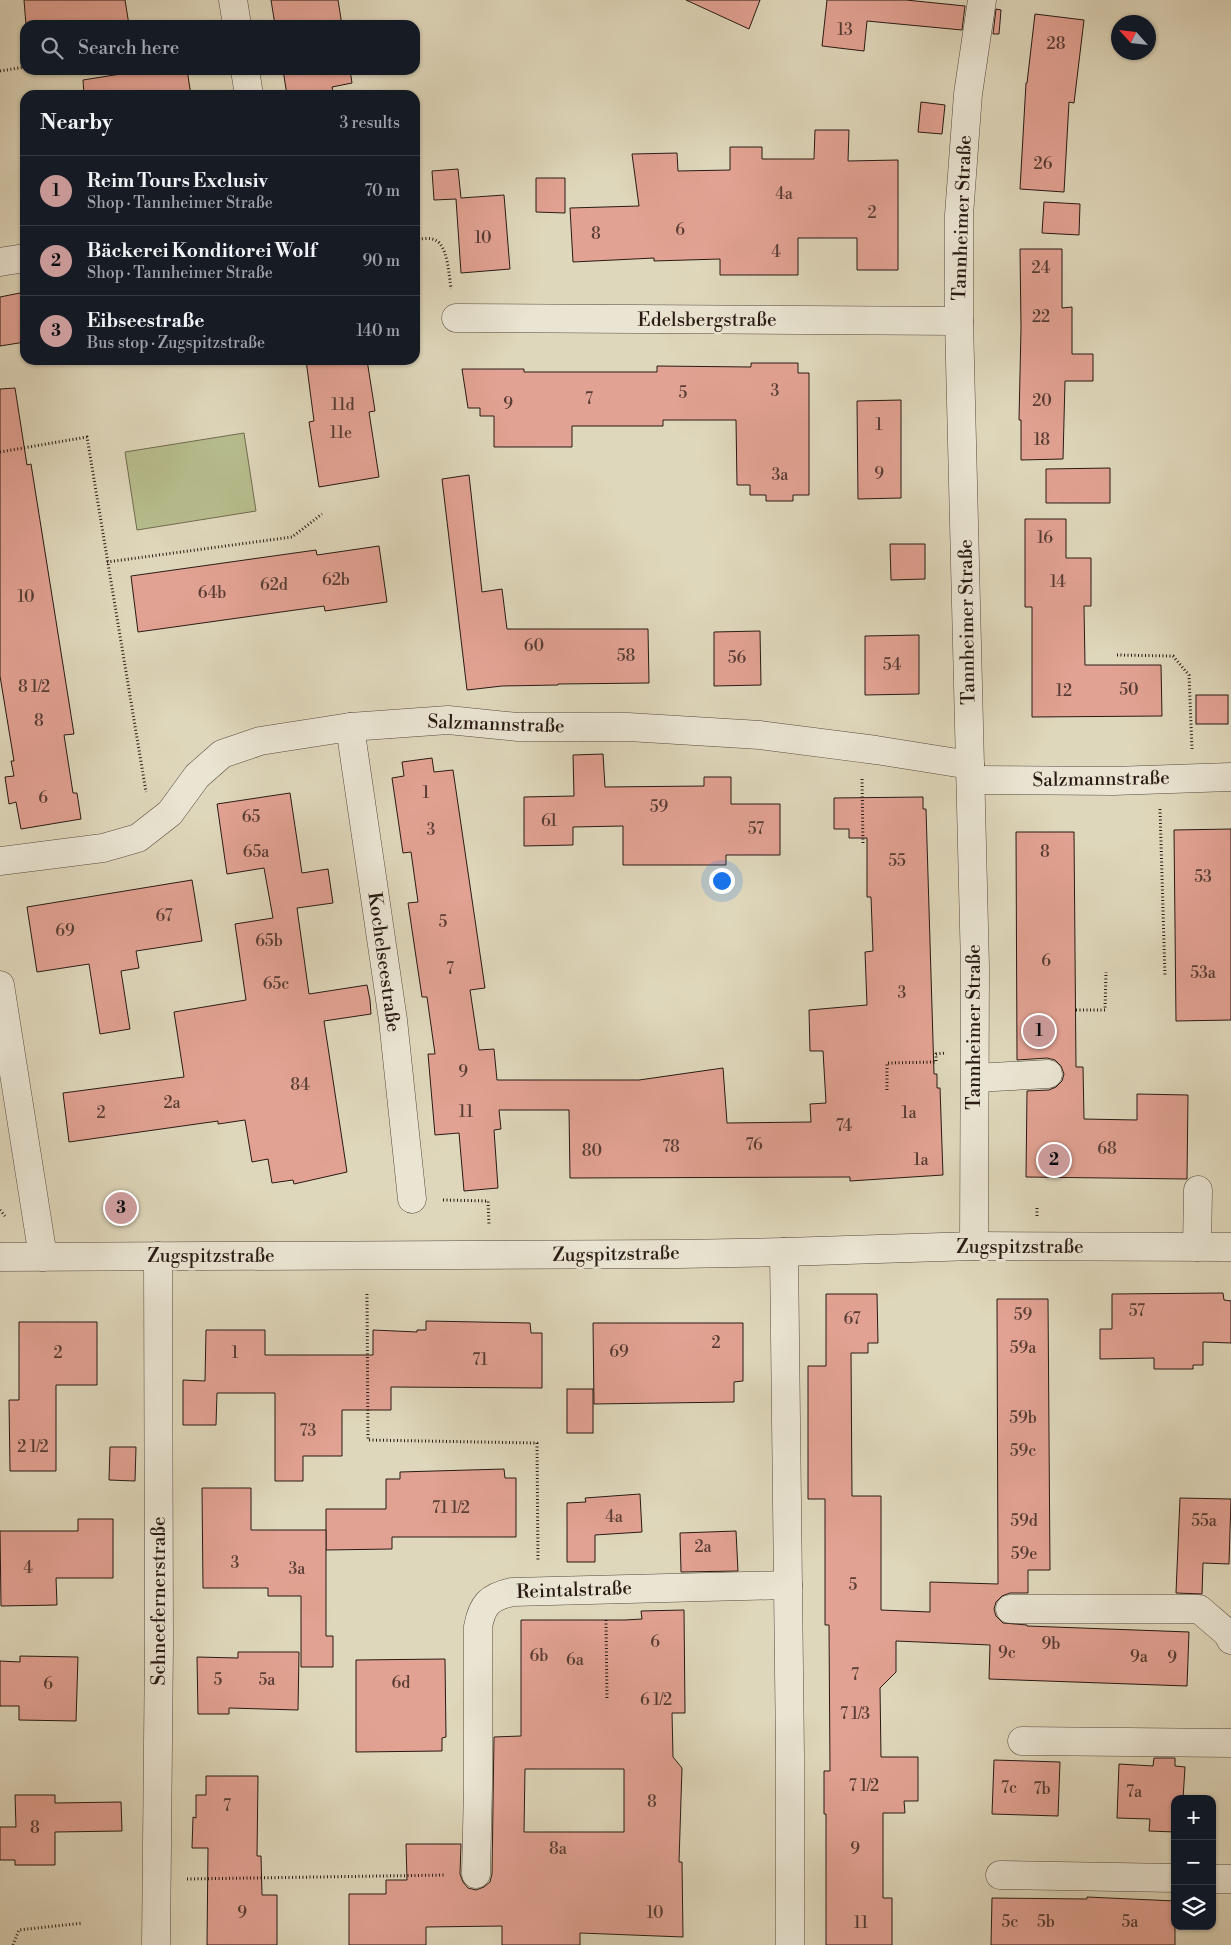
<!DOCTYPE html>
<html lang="en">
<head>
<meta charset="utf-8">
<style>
	body { margin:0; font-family:"Libre Bodoni",serif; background:#20242c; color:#f1f3f6 }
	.controls { position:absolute; right:15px; bottom:15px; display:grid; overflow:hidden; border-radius:10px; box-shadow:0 1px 4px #0004 }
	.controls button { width:45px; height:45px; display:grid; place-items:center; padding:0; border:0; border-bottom:1px solid #363941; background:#171b24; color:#f1f3f6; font:25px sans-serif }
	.compass { position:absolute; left:1111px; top:15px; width:45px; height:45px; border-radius:50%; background:#171b24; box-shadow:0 1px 4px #0004; rotate:297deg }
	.you { position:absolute; left:721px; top:880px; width:18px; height:18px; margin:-12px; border:4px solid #fff; border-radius:50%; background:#1a73e8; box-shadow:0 0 0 8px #1a73e833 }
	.badge { display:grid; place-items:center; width:32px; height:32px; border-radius:50%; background:#c59692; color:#111; font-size:16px; font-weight:700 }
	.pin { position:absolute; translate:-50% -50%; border:2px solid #fff; box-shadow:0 1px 5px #0006 }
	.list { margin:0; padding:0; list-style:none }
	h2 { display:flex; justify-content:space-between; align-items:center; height:65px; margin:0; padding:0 20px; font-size:21px }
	h2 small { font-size:16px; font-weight:400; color:#9ea1a6 }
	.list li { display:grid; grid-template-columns:32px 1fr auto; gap:15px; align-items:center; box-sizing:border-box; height:70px; padding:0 20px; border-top:1px solid #363941 }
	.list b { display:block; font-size:19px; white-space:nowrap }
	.list p { margin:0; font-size:16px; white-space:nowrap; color:#9ea1a6 }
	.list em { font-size:16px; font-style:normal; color:#9ea1a6 }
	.icon { flex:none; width:28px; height:28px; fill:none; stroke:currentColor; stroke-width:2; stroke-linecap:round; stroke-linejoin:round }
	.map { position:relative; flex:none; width:1231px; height:1945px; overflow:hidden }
	.search { position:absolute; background:#171b24; box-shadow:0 1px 4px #0004; left:20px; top:20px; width:400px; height:55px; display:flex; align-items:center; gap:12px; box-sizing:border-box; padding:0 18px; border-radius:15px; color:#9ea1a6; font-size:19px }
	.panel { position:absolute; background:#171b24; box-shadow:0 1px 4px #0004; left:20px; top:90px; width:400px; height:275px; border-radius:15px }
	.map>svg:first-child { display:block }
	.green { fill:#b7bd8d; stroke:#706c50 }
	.building { fill:#e2a293; stroke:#291a14; fill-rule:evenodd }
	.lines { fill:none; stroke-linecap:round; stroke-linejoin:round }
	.minor-casing { stroke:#56493e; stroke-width:29 }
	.path { stroke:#291a14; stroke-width:3; stroke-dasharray:1 2.5; stroke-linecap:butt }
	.minor { stroke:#eae5d3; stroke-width:28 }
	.labels { text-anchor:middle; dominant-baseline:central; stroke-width:5; stroke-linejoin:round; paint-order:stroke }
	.number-label { font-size:16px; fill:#573c34 }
	.street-label { font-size:19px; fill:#291a14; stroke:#eae5d3 }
</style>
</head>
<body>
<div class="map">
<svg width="1231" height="1945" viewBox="0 0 1231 1945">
	<rect width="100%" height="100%" fill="#dfd7bb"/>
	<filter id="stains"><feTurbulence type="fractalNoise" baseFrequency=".004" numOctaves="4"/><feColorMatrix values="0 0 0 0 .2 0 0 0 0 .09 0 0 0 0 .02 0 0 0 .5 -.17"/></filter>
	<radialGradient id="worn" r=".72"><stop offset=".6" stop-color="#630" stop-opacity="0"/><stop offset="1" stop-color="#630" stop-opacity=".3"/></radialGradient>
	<polygon class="green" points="244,433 256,511 137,530 125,452"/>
	<g class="building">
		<polygon points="24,0 125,0 129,25 26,25"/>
		<polygon points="271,0 338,0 342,25 275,25"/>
		<polygon points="686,0 760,0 749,29"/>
		<polygon points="827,0 906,0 965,6 962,30 867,21 864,51 822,46"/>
		<polygon points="996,9 1001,10 999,34 993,34"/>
		<polygon points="1035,14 1084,20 1074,103 1069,102 1064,192 1020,189 1026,83 1027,83"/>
		<polygon points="132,70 187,70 191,95 84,95 83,80 133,72"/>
		<polygon points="283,70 350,70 352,83 332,87 334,95 287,95"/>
		<polygon points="921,102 945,105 942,134 918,132"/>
		<polygon points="815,130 849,130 848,161 898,160 898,270 857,270 857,238 798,238 798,275 720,275 720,259 654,261 654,258 573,262 570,208 639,206 632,154 677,153 678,171 730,170 730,147 762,147 762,159 814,159"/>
		<polygon points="458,169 461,198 504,195 510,269 461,273 456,199 434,200 432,171"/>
		<polygon points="536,178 565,178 565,213 536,212"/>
		<polygon points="1044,202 1080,204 1079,235 1042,233"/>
		<polygon points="1020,249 1062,249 1062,308 1072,307 1072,354 1093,354 1093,381 1065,381 1063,459 1021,460 1021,420 1019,420 1021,328"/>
		<polygon points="25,292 25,342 0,346 0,297"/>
		<polygon points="306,360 367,360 375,411 369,412 379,477 319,487 309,422 314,421"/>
		<polygon points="751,363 798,363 798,373 809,373 809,495 793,495 793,501 766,501 766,495 750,495 750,485 737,485 736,420 663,420 663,426 572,426 572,447 494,447 494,416 480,416 480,408 468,408 462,369 524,369 524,372 657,372 657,366 751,367"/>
		<polygon points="15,388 27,465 31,464 74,734 64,735 73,793 77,793 81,819 21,829 16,802 9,804 5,777 14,776 11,761 14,761 0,676 0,389"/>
		<polygon points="901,400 901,498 858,499 857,401"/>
		<polygon points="1110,468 1110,503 1046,503 1046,469"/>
		<polygon points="469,475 482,592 502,589 507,629 648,629 649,683 558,684 558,685 502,686 467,690 442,479"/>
		<polygon points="1025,519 1066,519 1066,558 1091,558 1091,606 1084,606 1085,665 1161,665 1162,716 1032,717 1032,607 1025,607"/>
		<polygon points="890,544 925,544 925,579 891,580"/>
		<polygon points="379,546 387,602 325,611 324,606 138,632 131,576 316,550 317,555"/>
		<polygon points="760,631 761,685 714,686 714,632"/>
		<polygon points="919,635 919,694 865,695 865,636"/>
		<rect x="1196" y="695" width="32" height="29"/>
		<polygon points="603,754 605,787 704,786 704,777 731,777 731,804 780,804 780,855 726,855 726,865 623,865 623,826 573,827 573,845 524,846 524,797 574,796 573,755"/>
		<polygon points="432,758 434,772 453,770 485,988 470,990 479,1050 494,1049 497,1080 639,1080 723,1068 727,1123 811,1122 810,1104 826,1103 823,1051 810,1051 809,1010 867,1005 865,952 873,951 871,897 867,897 867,838 849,838 849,829 834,829 834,798 923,797 923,809 926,809 934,1074 937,1074 937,1088 940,1088 943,1175 850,1181 850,1177 570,1178 569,1110 499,1110 501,1129 494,1130 498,1188 464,1191 459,1133 435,1135 428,1054 435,1054 427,997 422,997 408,903 418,902 411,852 403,853 392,778 404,776 402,762"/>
		<polygon points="290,793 302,873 328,869 333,903 297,908 309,994 367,985 370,1000 371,1014 324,1021 347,1172 294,1184 293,1180 272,1183 268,1159 252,1162 245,1120 218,1124 218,1121 69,1142 63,1093 184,1077 174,1012 246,1000 235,924 273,918 264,868 227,874 217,804"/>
		<polygon points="1231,829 1231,1020 1176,1021 1174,830"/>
		<polygon points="1016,832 1074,832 1076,1067 1083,1067 1084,1119 1137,1120 1137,1094 1188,1095 1187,1179 1026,1177 1027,1091 1049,1090 1056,1087 1062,1081 1064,1074 1061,1066 1055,1060 1047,1058 1017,1060"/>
		<polygon points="192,880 202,941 136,951 139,968 121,971 130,1029 100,1034 89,964 37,972 27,907"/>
		<polygon points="1223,1293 1224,1300 1231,1301 1231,1343 1203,1342 1203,1365 1193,1365 1193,1369 1154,1369 1154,1358 1100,1359 1100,1329 1112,1329 1112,1294"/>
		<polygon points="826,1294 877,1294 878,1343 868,1343 868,1353 851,1353 852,1496 881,1496 881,1610 930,1612 930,1582 998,1584 997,1299 1048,1299 1050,1570 1028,1570 1028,1593 1010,1593 1002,1596 996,1602 994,1609 996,1616 1003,1623 1027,1625 1027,1626 1189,1632 1187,1686 989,1679 990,1645 896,1641 896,1672 880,1688 881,1757 918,1757 918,1801 904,1801 905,1813 883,1813 883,1898 892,1898 892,1945 826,1945 826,1814 824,1814 824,1771 830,1771 829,1625 825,1625 825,1499 808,1499 808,1366 826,1366"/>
		<polygon points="426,1321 530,1323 531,1333 542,1333 542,1388 391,1387 391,1410 342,1410 342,1456 303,1456 303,1481 275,1481 275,1393 217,1393 216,1425 183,1425 183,1380 205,1381 206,1330 265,1330 265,1355 373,1355 373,1330 417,1332 417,1330 426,1330"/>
		<polygon points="19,1322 97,1322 97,1385 56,1385 56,1471 10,1471 9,1400 19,1400"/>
		<polygon points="593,1323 743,1323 743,1381 734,1382 734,1402 594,1404"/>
		<rect x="567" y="1389" width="26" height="44"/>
		<polygon points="110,1447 136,1447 135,1481 109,1480"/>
		<polygon points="504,1469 505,1478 516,1478 516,1537 392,1537 392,1549 326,1550 326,1509 386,1509 386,1479 400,1479 400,1472"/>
		<polygon points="202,1488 251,1488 251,1530 326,1530 326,1636 333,1636 333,1667 301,1667 301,1596 268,1596 268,1588 203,1588"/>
		<polygon points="640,1494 642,1532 595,1535 595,1562 567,1562 567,1503 586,1502 585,1498"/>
		<polygon points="1180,1498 1231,1499 1229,1564 1203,1563 1202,1594 1176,1593"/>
		<polygon points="78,1519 113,1519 113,1578 56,1578 57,1605 1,1606 0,1531 78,1531"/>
		<polygon points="736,1531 738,1571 681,1572 680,1533"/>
		<path d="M684,1610L685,1713H672L673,1757L682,1768L679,1862H682L683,1937L580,1933V1945H502V1926L426,1927V1945H349V1894H386V1880H407L406,1844H461L460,1874L463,1882L468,1888L476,1890L484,1887L490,1882L492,1874L494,1737L521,1736V1620H625L642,1619L641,1611ZM525,1769H624V1832H524Z"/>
		<polygon points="238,1652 299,1652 298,1710 229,1708 229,1714 198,1714 197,1657 238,1658"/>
		<polygon points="20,1656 78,1657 76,1721 19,1720 19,1706 0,1706 0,1661 20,1662"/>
		<polygon points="445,1659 446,1737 442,1738 442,1751 356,1752 356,1660"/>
		<polygon points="1154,1758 1175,1758 1175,1766 1185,1767 1183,1799 1175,1799 1175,1832 1149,1831 1150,1819 1117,1818 1119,1764 1153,1766"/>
		<polygon points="994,1760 1060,1762 1058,1816 992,1814"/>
		<polygon points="206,1776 258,1776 257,1856 261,1856 262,1895 277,1895 277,1945 207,1945 208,1848 192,1848 193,1817 196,1818 196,1795 206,1795"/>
		<polygon points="15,1795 55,1795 55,1803 121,1802 122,1831 55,1832 55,1865 15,1865 15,1860 0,1860 0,1827 16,1827"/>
		<polygon points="1087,1897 1175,1901 1175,1945 991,1945 992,1898 1087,1899"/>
	</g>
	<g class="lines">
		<g class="minor-casing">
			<g id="minor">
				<polyline points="233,0 237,25"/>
				<polyline points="245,70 249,95"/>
				<polyline points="0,262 25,258"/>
				<polyline points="456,318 959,321"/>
				<polyline points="350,727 393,1020 412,1199"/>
				<polyline points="971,780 1113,781 1231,777"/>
				<polyline points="0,861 103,848 138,838 170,813 197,776 222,754 260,741 350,727 448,720 518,727 628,727 760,735 876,750 970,765"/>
				<polyline points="0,985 43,1257"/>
				<polyline points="975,1078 1048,1074"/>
				<polyline points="974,1246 975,967 959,321 959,215 968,94 982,0"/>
				<polyline points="1197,1247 1198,1190"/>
				<polyline points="784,1252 790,1754 790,1945"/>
				<polyline points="0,1257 678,1254 784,1252 974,1246 1231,1247"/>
				<polyline points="1010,1609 1199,1609 1227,1633 1231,1640"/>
				<polyline points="1022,1741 1231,1743"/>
				<path d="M476,1874L478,1787V1627C482,1605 489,1597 512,1592L788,1585"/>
				<polyline points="1000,1875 1175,1878"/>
				<polyline points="1212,1879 1231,1879"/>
				<polyline points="156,1945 159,1643 158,1256"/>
			</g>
		</g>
		<g class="path">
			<polyline points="0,71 25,67"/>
			<path d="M415,240C421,239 429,237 435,240C448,245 449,276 451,289"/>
			<polyline points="0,452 87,437 146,792"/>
			<polyline points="107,562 292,537 322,514"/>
			<polyline points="1117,655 1173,656 1189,675 1192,749"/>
			<polyline points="862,779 863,845"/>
			<polyline points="1160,809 1165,977"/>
			<polyline points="1076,1010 1105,1010 1106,972"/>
			<polyline points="887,1090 887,1063 936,1062 936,1054 945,1053"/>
			<polyline points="443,1200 488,1201 489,1225"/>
			<polyline points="0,1210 5,1216"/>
			<polyline points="1037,1216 1037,1207"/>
			<polyline points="367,1294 368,1440 537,1443 538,1562"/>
			<polyline points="606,1620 607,1699"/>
			<polyline points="187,1879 446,1875"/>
			<polyline points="13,1945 19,1930 83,1923"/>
		</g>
		<use href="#minor" class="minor"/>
	</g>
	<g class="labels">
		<g class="number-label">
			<text x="845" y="30">13</text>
			<text x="1056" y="44">28</text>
			<text x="1043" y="164">26</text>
			<text x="784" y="194">4a</text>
			<text x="872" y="213">2</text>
			<text x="680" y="230">6</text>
			<text x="596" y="234">8</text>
			<text x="483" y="238">10</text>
			<text x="776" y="252">4</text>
			<text x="1041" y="268">24</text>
			<text x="1041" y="317">22</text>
			<text x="775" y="391">3</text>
			<text x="683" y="393">5</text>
			<text x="589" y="399">7</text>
			<text x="1042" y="401">20</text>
			<text x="508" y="404">9</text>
			<text x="343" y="405">11d</text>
			<text x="879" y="425">1</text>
			<text x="341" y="433">11e</text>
			<text x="1042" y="440">18</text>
			<text x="879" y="474">9</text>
			<text x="780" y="475">3a</text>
			<text x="1045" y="538">16</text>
			<text x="336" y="580">62b</text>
			<text x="1058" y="582">14</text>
			<text x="274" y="585">62d</text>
			<text x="212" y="593">64b</text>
			<text x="26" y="597">10</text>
			<text x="534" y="646">60</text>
			<text x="626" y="656">58</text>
			<text x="737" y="658">56</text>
			<text x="892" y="665">54</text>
			<text x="34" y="687">8 1/2</text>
			<text x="1129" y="690">50</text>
			<text x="1064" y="691">12</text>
			<text x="39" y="721">8</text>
			<text x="426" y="793">1</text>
			<text x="43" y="798">6</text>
			<text x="659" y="807">59</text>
			<text x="251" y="817">65</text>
			<text x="549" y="821">61</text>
			<text x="756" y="829">57</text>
			<text x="431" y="830">3</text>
			<text x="256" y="852">65a</text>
			<text x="1045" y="852">8</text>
			<text x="897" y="861">55</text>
			<text x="1203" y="877">53</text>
			<text x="164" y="916">67</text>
			<text x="443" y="922">5</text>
			<text x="65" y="931">69</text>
			<text x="269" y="941">65b</text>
			<text x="1046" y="961">6</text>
			<text x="450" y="969">7</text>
			<text x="1203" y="973">53a</text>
			<text x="276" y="984">65c</text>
			<text x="902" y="993">3</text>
			<text x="463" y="1072">9</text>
			<text x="300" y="1085">84</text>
			<text x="172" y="1103">2a</text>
			<text x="466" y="1112">11</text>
			<text x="101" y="1113">2</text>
			<text x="909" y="1113">1a</text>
			<text x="844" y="1126">74</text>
			<text x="754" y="1145">76</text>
			<text x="671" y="1147">78</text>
			<text x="1107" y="1149">68</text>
			<text x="592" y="1151">80</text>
			<text x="921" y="1160">1a</text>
			<text x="1137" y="1311">57</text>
			<text x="1023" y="1315">59</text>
			<text x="852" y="1319">67</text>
			<text x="716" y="1343">2</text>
			<text x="1023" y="1348">59a</text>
			<text x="619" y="1352">69</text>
			<text x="58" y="1353">2</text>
			<text x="235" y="1353">1</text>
			<text x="480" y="1360">71</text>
			<text x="1023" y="1418">59b</text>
			<text x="308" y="1431">73</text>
			<text x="33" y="1447">2 1/2</text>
			<text x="1023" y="1451">59c</text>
			<text x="451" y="1508">71 1/2</text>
			<text x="614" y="1517">4a</text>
			<text x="1024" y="1521">59d</text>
			<text x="1204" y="1521">55a</text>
			<text x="703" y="1547">2a</text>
			<text x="1024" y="1554">59e</text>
			<text x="235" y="1563">3</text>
			<text x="28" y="1568">4</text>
			<text x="297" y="1569">3a</text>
			<text x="853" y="1585">5</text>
			<text x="655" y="1642">6</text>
			<text x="1051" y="1644">9b</text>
			<text x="1007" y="1653">9c</text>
			<text x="539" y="1656">6b</text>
			<text x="1139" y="1657">9a</text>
			<text x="1172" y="1658">9</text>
			<text x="575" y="1660">6a</text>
			<text x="855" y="1675">7</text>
			<text x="218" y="1680">5</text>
			<text x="267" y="1680">5a</text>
			<text x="401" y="1683">6d</text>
			<text x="48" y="1684">6</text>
			<text x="656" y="1700">6 1/2</text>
			<text x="855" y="1714">7 1/3</text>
			<text x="864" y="1786">7 1/2</text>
			<text x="1009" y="1788">7c</text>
			<text x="1042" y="1789">7b</text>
			<text x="1134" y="1792">7a</text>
			<text x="652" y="1802">8</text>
			<text x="227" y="1806">7</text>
			<text x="35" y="1828">8</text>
			<text x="558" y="1849">8a</text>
			<text x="855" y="1849">9</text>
			<text x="242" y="1913">9</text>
			<text x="655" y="1913">10</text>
			<text x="1010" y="1922">5c</text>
			<text x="1046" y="1922">5b</text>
			<text x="1130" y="1922">5a</text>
			<text x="861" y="1923">11</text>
		</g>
		<g class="street-label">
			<text transform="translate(962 218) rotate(-88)">Tannheimer Straße</text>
			<text x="707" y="320">Edelsbergstraße</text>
			<text transform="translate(967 622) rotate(-91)">Tannheimer Straße</text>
			<text transform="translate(496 724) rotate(2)">Salzmannstraße</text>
			<text transform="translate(1101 779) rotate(-1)">Salzmannstraße</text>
			<text transform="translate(384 962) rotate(82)">Kochelseestraße</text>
			<text transform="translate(974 1027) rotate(-90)">Tannheimer Straße</text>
			<text x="1020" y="1247">Zugspitzstraße</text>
			<text transform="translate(616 1254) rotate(-1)">Zugspitzstraße</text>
			<text x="211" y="1256">Zugspitzstraße</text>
			<text transform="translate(574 1590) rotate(-2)">Reintalstraße</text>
			<text transform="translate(159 1601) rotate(-90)">Schneefernerstraße</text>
		</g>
	</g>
	<rect width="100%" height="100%" filter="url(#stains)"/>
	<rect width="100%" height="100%" fill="url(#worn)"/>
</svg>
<div class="controls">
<button>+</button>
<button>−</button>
<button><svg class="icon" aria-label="layers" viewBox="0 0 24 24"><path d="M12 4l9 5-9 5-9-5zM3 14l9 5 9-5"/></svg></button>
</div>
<svg class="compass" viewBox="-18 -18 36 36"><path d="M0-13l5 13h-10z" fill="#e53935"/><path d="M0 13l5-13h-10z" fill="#9ea1a6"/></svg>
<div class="you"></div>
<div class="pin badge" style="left:1039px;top:1031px">1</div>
<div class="pin badge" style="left:1054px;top:1160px">2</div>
<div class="pin badge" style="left:121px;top:1208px">3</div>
<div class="search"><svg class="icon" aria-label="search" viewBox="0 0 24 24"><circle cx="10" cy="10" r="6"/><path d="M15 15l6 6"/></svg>Search here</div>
<section class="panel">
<h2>Nearby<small>3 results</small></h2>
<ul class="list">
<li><span class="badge">1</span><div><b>Reim Tours Exclusiv</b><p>Shop · Tannheimer Straße</p></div><em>70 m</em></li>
<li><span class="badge">2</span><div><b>Bäckerei Konditorei Wolf</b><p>Shop · Tannheimer Straße</p></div><em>90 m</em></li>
<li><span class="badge">3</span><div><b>Eibseestraße</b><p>Bus stop · Zugspitzstraße</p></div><em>140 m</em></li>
</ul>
</section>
</div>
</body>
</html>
